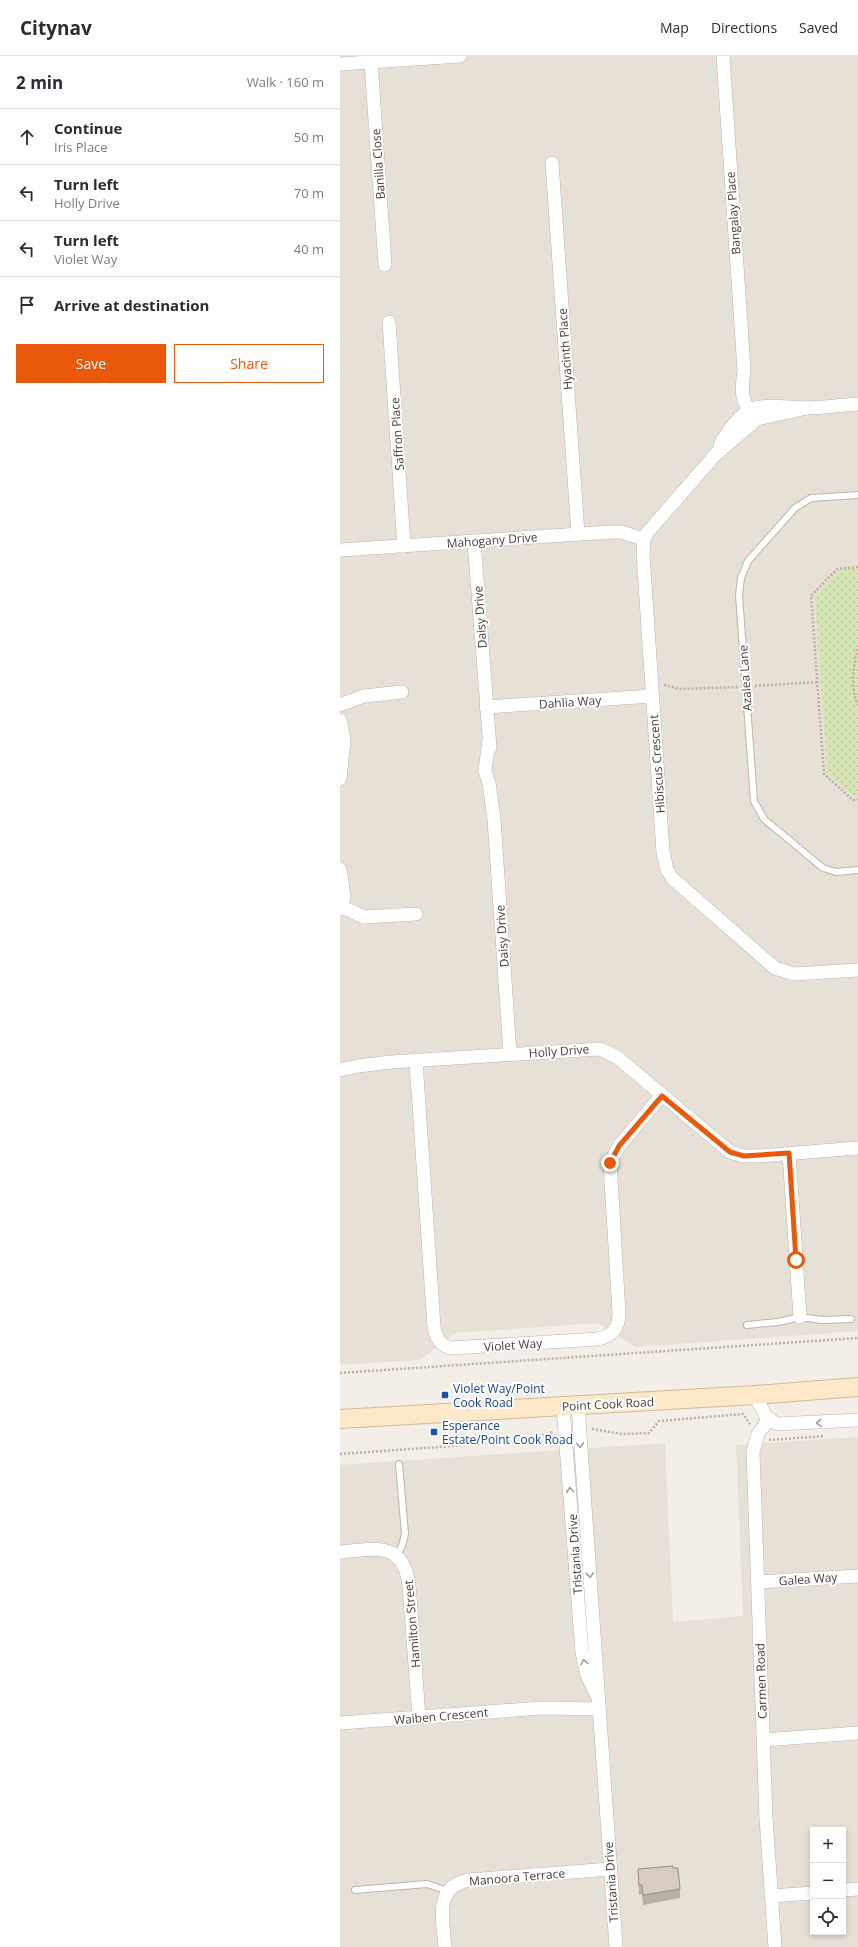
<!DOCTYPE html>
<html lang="en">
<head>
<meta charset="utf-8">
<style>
	body { margin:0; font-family:"Open Sans",sans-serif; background:#f7f7f7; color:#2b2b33 }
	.controls { position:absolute; right:12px; bottom:12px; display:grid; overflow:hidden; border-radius:0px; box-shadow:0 2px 6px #0003 }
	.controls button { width:36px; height:36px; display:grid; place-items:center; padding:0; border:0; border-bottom:1px solid #e1e1e2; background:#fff; color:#2b2b33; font:20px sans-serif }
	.stop { position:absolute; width:12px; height:12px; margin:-9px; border:3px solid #ea580c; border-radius:50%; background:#fff }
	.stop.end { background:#ea580c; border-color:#fff; box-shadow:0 1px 4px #0008 }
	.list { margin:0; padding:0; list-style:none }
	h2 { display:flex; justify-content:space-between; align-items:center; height:52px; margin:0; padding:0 16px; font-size:17px }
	h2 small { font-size:13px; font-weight:400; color:#7c7c81 }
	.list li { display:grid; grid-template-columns:26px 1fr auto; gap:12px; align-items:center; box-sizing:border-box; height:56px; padding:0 16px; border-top:1px solid #e1e1e2 }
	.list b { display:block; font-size:15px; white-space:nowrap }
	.list p { margin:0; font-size:13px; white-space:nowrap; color:#7c7c81 }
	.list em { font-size:13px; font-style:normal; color:#7c7c81 }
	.actions { display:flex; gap:8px; padding:12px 16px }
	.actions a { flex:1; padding:9px 0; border:1px solid #ea580c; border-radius:0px; text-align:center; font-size:14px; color:#ea580c }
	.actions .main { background:#ea580c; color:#fff }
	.icon { flex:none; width:22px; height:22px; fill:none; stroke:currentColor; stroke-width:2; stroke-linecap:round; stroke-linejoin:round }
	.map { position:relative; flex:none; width:518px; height:1891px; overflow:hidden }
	header { display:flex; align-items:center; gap:24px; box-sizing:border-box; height:56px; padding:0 20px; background:#fff; border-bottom:1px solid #e1e1e2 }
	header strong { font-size:19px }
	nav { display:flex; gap:22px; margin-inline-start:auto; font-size:14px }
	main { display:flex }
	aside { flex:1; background:#fff }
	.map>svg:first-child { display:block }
	.residential { fill:#e7e0d7; fill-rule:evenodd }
	.park { fill:url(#park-dots) }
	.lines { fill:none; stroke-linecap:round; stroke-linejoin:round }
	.lane-casing { stroke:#beb5ab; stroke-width:8 }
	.street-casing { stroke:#beb5ab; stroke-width:14 }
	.secondary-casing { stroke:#d0bb9a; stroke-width:20 }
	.path { stroke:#bfaf9d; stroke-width:2.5; stroke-dasharray:2 2; stroke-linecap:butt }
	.lane { stroke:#fff; stroke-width:6 }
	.street { stroke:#fff; stroke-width:13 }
	.secondary { stroke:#fce9ca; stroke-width:18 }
	.wall { fill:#b9afa6 }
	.building { fill:#d7ccc1; stroke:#968f87 }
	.oneway { stroke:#a29e9b }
	.route { stroke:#ea580c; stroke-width:5 }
	.transit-dot { fill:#1a4fb4; stroke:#fff; stroke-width:1.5 }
	.labels { text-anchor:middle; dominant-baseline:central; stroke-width:4; stroke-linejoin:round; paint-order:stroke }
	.street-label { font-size:12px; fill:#463e37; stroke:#fff }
	.transit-label { font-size:12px; fill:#164399; stroke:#fff; text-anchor:start }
</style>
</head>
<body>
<header>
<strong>Citynav</strong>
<nav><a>Map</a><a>Directions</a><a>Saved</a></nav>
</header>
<main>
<aside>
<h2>2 min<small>Walk · 160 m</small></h2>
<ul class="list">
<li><svg class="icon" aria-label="ahead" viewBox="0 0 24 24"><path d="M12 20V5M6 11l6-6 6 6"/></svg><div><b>Continue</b><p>Iris Place</p></div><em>50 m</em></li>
<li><svg class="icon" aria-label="left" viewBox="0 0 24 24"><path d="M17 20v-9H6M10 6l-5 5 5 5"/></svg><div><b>Turn left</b><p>Holly Drive</p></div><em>70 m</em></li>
<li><svg class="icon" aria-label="left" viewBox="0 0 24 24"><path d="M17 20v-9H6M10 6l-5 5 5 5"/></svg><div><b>Turn left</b><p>Violet Way</p></div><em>40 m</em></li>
<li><svg class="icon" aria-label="arrive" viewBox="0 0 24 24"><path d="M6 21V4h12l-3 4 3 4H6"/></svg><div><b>Arrive at destination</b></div></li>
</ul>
<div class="actions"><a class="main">Save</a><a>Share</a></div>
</aside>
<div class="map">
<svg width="518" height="1891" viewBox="0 0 518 1891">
	<defs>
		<pattern id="park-dots" width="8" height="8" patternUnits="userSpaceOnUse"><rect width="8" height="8" fill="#d5e5b3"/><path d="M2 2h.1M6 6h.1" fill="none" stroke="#b8c69b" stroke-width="1.8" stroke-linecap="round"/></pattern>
	</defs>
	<rect width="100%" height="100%" fill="#f3eee8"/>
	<g class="residential">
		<polygon points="0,0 518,0 518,1275 295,1291 258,1267 115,1277 80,1304 0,1309"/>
		<path d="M518,1381V1891H0V1409L325,1387L333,1566L403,1560L396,1389ZM473,1774H503V1876H473Z"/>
	</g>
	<polygon class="park" points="518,512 518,741 515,741 487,717 475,541 499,514"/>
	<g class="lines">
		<g class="lane-casing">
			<g id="lane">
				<polyline points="518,439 471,442 455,452 408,505 401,522 399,539 414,745 424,763 483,812 496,816 518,814"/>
				<polyline points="407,1269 438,1266 460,1261 482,1264 511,1263"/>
				<polyline points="57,1499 62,1490 65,1478 59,1408"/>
				<polyline points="15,1834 87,1828 108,1835"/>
			</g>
		</g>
		<g class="street-casing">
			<g id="street">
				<path d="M383,0L404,314C401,336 400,346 417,363"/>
				<polyline points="31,6 45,209"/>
				<polyline points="0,8 120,0"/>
				<polyline points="212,107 238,478"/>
				<polyline points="49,266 64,490"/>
				<polyline points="467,352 417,363 376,398 307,477 304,483 303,498 323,796 327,814 333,823 435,912 454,918 518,914"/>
				<path d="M380,389C406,342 419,350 466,352C483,352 501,349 518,348"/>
				<polyline points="134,485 150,692"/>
				<polyline points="0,494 271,476 281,476 304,483"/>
				<polyline points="0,649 24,640 62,636"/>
				<polyline points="146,651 313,640"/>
				<polyline points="0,664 4,684 0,723"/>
				<polyline points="149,684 145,715 149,727 154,763 170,998"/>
				<polyline points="0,813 4,841 0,853"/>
				<polyline points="2,851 24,861 76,858"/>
				<path d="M76,1005L94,1271C96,1282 100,1289 111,1292L258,1283C273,1280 279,1272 279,1257L270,1107L279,1090L322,1039"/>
				<polyline points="0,1014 18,1010 51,1006 260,993 277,1001 390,1096 403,1100 418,1100 518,1092"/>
				<polyline points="449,1097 460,1261"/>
				<polyline points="415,1339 425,1359 436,1368 518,1364"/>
				<polyline points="238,1350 276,1891"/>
				<polyline points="223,1351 242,1596 247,1619 257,1640"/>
				<polyline points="429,1363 418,1378 413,1396 426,1762 435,1891"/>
				<path d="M0,1496C34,1493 63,1484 69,1529L79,1661"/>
				<polyline points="418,1526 518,1520"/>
				<polyline points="0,1667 202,1652 259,1653"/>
				<polyline points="424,1684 518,1677"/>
				<polyline points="503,1834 518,1833"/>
				<polyline points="431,1840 473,1837"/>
				<path d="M105,1891C103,1863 93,1830 130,1824L270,1813"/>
			</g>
		</g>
		<g class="secondary-casing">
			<polyline id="secondary" points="0,1363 415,1339 518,1331"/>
		</g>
		<g class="path">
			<polyline points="518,511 497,513 471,540 484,718 513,744 518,743"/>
			<path d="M518,593C513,610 510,632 518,649"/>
			<polyline points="324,629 341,633 398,631"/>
			<polyline points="415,630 478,626"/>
			<polyline points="0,1317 518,1282"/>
			<polyline points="252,1373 282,1378 309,1377 319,1365 403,1358 410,1368"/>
			<polyline points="429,1384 484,1380"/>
			<polyline points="0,1398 184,1385 213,1376"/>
		</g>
		<use href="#lane" class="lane"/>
		<use href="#street" class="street"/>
		<use href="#secondary" class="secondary"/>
	</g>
	<polygon class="wall" points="333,1812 340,1833 340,1842 303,1849 302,1838 299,1839 298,1813"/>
	<polygon class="building" points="333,1810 333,1812 338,1812 340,1833 303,1839 302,1829 299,1829 298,1813"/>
	<defs><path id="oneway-chevron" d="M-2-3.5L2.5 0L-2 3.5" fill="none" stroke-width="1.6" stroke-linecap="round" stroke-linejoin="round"/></defs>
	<g class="oneway">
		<use href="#oneway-chevron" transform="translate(479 1367) rotate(177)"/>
		<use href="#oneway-chevron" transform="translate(240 1389) rotate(86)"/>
		<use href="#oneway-chevron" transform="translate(230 1434) rotate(-94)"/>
		<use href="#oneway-chevron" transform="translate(250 1519) rotate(86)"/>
		<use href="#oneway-chevron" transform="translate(244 1606) rotate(-100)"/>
	</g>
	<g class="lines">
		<polyline class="route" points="270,1107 279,1090 322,1040 390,1096 404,1100 449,1097 456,1204"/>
	</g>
	<g class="transit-dot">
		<rect x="101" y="1335" width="8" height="8" rx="2"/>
		<rect x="90" y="1372" width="8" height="8" rx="2"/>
	</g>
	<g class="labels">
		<g class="street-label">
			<text transform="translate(38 108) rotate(-94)">Banilla Close</text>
			<text transform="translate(393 157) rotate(-94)">Bangalay Place</text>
			<text transform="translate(225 293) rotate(-94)">Hyacinth Place</text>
			<text transform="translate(57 378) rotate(-94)">Saffron Place</text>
			<text transform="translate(152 484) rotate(-4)">Mahogany Drive</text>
			<text transform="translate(140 561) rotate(-94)">Daisy Drive</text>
			<text transform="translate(405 622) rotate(-94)">Azalea Lane</text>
			<text transform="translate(230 646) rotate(-4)">Dahlia Way</text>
			<text transform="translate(317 708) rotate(-94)">Hibiscus Crescent</text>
			<text transform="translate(162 880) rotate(-94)">Daisy Drive</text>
			<text transform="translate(219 995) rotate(-4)">Holly Drive</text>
			<text transform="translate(173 1289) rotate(-4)">Violet Way</text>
			<text transform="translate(268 1348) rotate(-3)">Point Cook Road</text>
			<text transform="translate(235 1498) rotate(-94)">Tristania Drive</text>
			<text transform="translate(468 1523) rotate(-4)">Galea Way</text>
			<text transform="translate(72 1568) rotate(-95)">Hamilton Street</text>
			<text transform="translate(421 1625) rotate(-92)">Carmen Road</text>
			<text transform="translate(101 1660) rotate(-5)">Waiben Crescent</text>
			<text transform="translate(177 1821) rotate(-5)">Manoora Terrace</text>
			<text transform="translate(271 1826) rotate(-94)">Tristania Drive</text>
		</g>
		<g class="transit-label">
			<text x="113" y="1332">Violet Way/Point<tspan x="113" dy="14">Cook Road</tspan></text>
			<text x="102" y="1369">Esperance<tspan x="102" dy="14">Estate/Point Cook Road</tspan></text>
		</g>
	</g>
</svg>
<div class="controls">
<button>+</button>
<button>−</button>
<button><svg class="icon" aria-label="locate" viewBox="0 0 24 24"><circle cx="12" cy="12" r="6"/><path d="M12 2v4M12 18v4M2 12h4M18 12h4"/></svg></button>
</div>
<div class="stop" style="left:456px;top:1204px"></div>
<div class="stop end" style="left:270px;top:1107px"></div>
</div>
</main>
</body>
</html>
